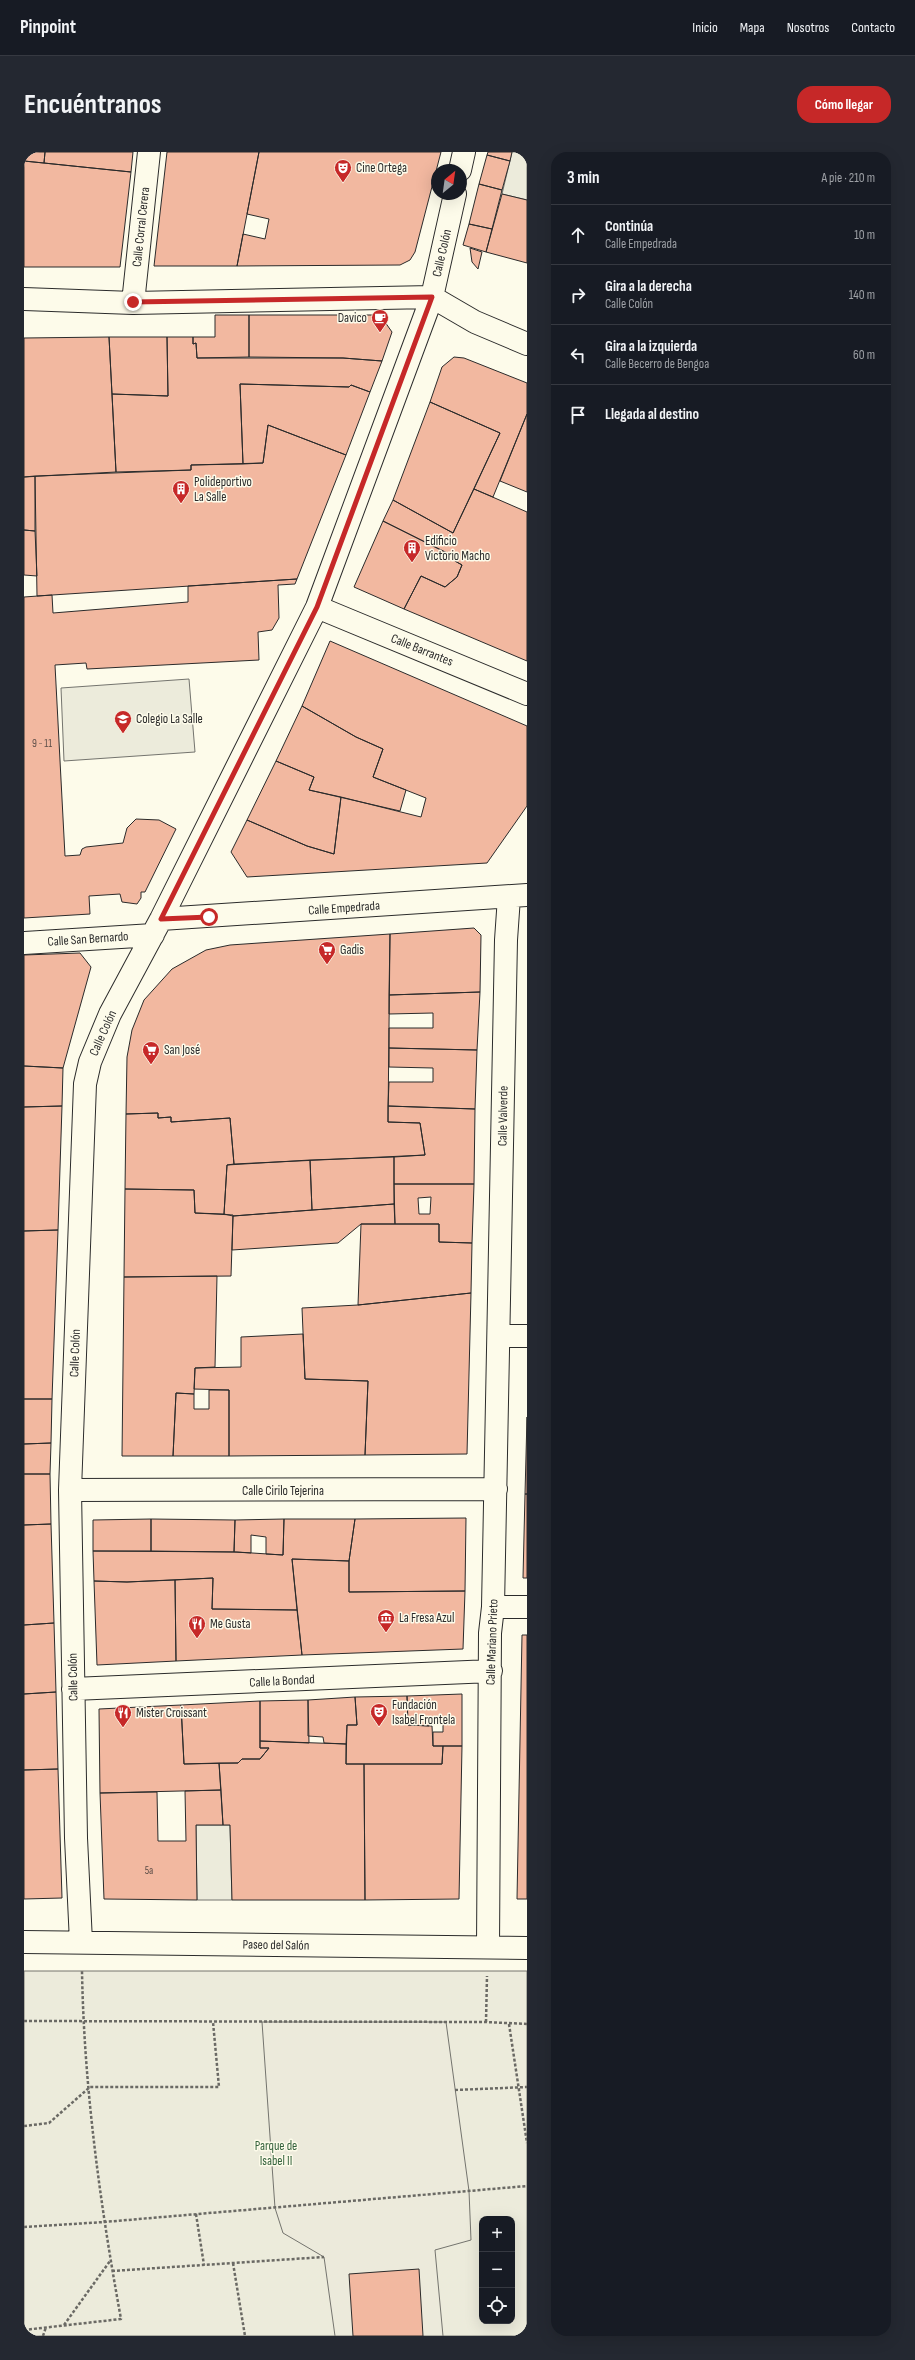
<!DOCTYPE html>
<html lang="es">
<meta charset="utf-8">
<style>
body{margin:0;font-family:"Sofia Sans Condensed",sans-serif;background:#242831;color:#f1f3f6}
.controls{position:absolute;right:12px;bottom:12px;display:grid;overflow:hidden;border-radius:8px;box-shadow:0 4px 16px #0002}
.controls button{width:36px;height:36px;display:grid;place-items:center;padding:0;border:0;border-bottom:1px solid #363941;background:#171b24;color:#f1f3f6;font:20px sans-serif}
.compass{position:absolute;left:407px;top:12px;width:36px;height:36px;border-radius:50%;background:#171b24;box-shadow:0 4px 16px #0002;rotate:29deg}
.stop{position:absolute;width:12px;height:12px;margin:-9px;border:3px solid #c62828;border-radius:50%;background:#fff}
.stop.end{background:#c62828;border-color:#fff;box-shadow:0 1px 4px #0008}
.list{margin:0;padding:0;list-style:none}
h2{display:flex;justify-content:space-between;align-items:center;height:52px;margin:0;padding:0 16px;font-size:17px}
h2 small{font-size:13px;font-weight:400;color:#9ea1a6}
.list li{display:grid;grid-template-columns:26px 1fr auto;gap:12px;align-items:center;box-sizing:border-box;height:60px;padding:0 16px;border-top:1px solid #363941}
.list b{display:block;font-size:15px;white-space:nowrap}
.list p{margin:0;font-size:13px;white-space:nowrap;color:#9ea1a6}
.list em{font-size:13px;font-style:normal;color:#9ea1a6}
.icon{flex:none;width:22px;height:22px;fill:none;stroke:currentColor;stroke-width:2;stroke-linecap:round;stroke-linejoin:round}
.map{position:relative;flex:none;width:503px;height:2184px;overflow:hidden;border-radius:16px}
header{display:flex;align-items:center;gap:24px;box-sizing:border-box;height:56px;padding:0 20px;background:#171b24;border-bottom:1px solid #363941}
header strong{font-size:19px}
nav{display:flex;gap:22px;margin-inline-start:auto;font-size:14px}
.intro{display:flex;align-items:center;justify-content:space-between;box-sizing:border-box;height:96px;padding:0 24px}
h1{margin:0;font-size:28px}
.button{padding:10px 18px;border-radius:16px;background:#c62828;color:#fff;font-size:14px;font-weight:700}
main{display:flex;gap:24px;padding:0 24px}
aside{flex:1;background:#171b24;border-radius:16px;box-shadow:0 4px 16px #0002}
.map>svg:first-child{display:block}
.green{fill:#ecebdb;stroke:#74746e;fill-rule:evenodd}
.parking{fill:#eceadb;stroke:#74746e}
.building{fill:#f2b8a0;stroke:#2b2b2b;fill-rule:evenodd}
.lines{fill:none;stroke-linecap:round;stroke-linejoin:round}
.street-casing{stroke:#2b2b2b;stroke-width:24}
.path{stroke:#6a6964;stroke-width:2.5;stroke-dasharray:3 2;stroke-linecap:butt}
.street{stroke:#fdfbea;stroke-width:22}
.route{stroke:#c62828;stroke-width:5}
.labels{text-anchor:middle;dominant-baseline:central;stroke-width:3;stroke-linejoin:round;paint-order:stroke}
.number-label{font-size:11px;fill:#5d4e48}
.poi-label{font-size:13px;fill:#2b2b2b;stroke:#fdfbea;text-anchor:start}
.street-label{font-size:13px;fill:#2b2b2b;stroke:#fdfbea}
.park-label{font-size:13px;fill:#34623c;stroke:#fdfbea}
</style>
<header>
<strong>Pinpoint</strong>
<nav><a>Inicio</a><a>Mapa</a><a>Nosotros</a><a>Contacto</a></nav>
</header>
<div class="intro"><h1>Encuéntranos</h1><a class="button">Cómo llegar</a></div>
<main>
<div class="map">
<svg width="503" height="2184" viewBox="0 0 503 2184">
<rect width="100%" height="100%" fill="#fdfbea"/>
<path class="green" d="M488,0H503V48L478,42Z
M165,527L171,600L40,609L37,536Z
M172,1673H206L208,1748H173Z
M0,1819H503V2184H0ZM458,2067H488V2169H458Z"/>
<path class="parking" d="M238,1870H422L445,2039L447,2088L411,2098L419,2184H311L300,2105L259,2081L251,2056Z"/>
<path class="building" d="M0,0H21L20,11L0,9Z
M21,0H109L107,20L20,11Z
M143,0H235L213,114H130Z
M235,0H417L391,100L386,108L376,113L213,114L219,82L241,87L245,67L223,62Z
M464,0H488L486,9L463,3Z
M463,3L486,9L478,38L455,32Z
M0,9L107,20L96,115H0Z
M455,32L478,38L468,77L445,72Z
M478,42L503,48V111L462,100Z
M445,72L468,77L462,100L439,93Z
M446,96L458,100L454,117L448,110Z
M191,163H225V205L173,206L172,191L169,192V185H191Z
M225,163H356L368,180L358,209L319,206L225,205Z
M85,185L92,320L0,325V186Z
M85,185H143L144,244L88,242Z
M143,185H169V192L172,191L173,206H319L358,209L346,240L327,233L325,235L216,232L219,312L167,313V318L92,320L88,242L144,244Z
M430,205L440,206L503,231V262L469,345L450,337L476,281L406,250L418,215Z
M216,232L325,235L327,233L346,240L322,303L244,273L239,311L219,312Z
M406,250L476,281L429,381L369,348Z
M503,262V340L476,329Z
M244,273L322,303L273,427L13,444L11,324L167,318V313L239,311Z
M11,324V379L0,378V325Z
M450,337L503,360V509L380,457L397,424L421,435L433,425L438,413L431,409L433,406L359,369L369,348L429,381Z
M359,369L433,406L431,409L438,413L433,425L421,435L397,424L380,457L330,435Z
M0,378L11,379L13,424L0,423Z
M273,427L271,432L254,433L255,466L248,478L234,480L235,508L63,517L62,511L31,513L41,704L56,703L58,697L62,695L99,691L103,676L112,667L135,668L152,677L121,740H117V746L113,752L98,750L96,742L65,744L66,762L0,766V445L28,443L29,461L164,450V434Z
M306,489L503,574V654L463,711L223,725L207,700L223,668L283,694L310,702L317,645L397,665L402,646L349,625L359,597L332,585L278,554Z
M278,554L332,585L359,597L349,625L382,638L376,659L285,638L290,625L252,609Z
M252,609L290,625L285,638L317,645L310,702L283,694L223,668Z
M450,776L457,783L456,840L365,843L366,782Z
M366,782L364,970L396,971L401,1003L210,1012L206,966L147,970V965L134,966V961L102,962L103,905L108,878L120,848L148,817L182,798L206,793Z
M56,801L67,815L39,916L0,914V803Z
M456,840L453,898L365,896V876H409V861L365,862V843Z
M365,896L453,898L451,957L364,954L365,930H409V916L365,915Z
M0,914L39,916L38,954L0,955Z
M38,954L34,1078L0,1079V955Z
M364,954L451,957L450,1032H370V1005L401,1003L396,971L364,970Z
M134,961V966L147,965V970L206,966L210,1012L203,1013L200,1062L171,1061L170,1038L101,1037L102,962Z
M370,1005V1052L288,1058L286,1008Z
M286,1008L288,1058L209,1064L200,1062L203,1013Z
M370,1032H450L448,1091L415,1090V1072H371ZM407,1045L406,1062H395L394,1046Z
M101,1037L170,1038L171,1061L209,1063L207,1124L100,1125Z
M370,1052L371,1072H337L314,1091L208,1098L209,1064Z
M337,1072H415V1090L448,1091L447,1141L334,1153Z
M34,1078L28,1247H0V1079Z
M193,1124L191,1215L171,1216L170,1242L152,1241L149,1304H98L100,1125Z
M447,1141L443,1302L341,1303L344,1229L281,1227L278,1156L334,1153Z
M279,1182L281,1227L344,1229L341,1303L205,1304V1238L170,1237L171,1216L217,1215V1185Z
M185,1238H205V1304H149L152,1241L170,1242V1257H185Z
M0,1247H28L27,1291L0,1292Z
M503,1265V1342H501Z
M27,1291L26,1322H0V1292Z
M0,1322H26L27,1372L0,1373Z
M501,1342H503V1426H499Z
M442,1366L441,1439L325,1440V1409L331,1367Z
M127,1367V1399H69V1368Z
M127,1367L211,1368L210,1400L127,1399Z
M260,1367L259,1403L242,1402V1385L227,1383V1401L210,1400L211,1368Z
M260,1367H331L325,1409L268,1407L273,1458L188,1457L189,1426L103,1430L70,1429L69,1399L213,1400L259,1403Z
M27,1372L30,1471L0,1473V1373Z
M268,1407L325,1409V1440L441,1439L439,1497L278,1503Z
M189,1426L188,1457L273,1458L278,1503L152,1509L151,1428Z
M151,1428L152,1509L73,1513L70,1429L103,1430Z
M30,1471L32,1540L0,1542V1473Z
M498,1483H503V1747H493Z
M32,1540L34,1617L0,1618V1542Z
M438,1542V1594H409V1580H419V1566L404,1565L405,1574L384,1573L383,1544Z
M383,1544L384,1573L408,1574L409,1594H419L418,1612H322L323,1573H333L331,1545Z
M331,1545L333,1573H323L322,1592L300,1591L299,1585L284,1584V1548Z
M284,1548L285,1591L236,1589V1549Z
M236,1549V1596H245L236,1607H218L214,1611L160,1612L157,1553Z
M157,1553L160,1612L195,1611L197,1638L76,1641L75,1557Z
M236,1589L322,1592V1612H340L341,1748H208L206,1673H199L195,1611H214L218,1607H236L245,1596H236Z
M419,1594H438L435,1747L341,1748L340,1612H418Z
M34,1617L38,1746L0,1747V1618Z
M197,1638L199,1673H172L173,1748L80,1747L76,1641L133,1640L134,1689H162L161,1639Z
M395,2117L399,2184H329L325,2122Z"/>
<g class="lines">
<defs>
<path id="street" d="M436,18L440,0
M0,147L109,151L408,145L451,170L503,192
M109,151L125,0
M293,455L503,542
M137,767L503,743
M0,791L129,783
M475,1184H503
M46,1338L472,1337
M469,1455H503
M49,1537L467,1519
M0,1790L503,1796
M57,1790L52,1686L46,1338L61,932L66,910L86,862L137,767L293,455L408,145L431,42
M464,1795L466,1481L469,1455L482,788L485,745"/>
</defs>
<use href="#street" class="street-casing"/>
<path class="path" d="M0,1869L462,1870L503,1872
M462,1870L463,1824
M485,1872L503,1991
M431,1938L503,1935
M0,1974L25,1971L66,1935H195L189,1870
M172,2062L180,2113
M0,2075L80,2070L503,2034
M209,2111L221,2184
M88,2119L300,2105
M40,2173L86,2109
M0,2178L97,2167C76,2052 60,1935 58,1819
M19,2184L22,2175"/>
<use href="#street" class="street"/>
</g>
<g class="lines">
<path class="route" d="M109,150L408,145L293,455L137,767L185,765"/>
</g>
<defs>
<symbol id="theatre-pin" viewBox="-11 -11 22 30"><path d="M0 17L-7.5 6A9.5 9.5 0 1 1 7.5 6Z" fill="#c62828" stroke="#fdfbea"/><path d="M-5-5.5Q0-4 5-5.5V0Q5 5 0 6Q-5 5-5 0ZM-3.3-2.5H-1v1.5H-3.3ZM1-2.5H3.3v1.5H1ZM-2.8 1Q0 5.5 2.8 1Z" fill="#fff"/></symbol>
<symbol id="cafe-pin" viewBox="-11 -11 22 30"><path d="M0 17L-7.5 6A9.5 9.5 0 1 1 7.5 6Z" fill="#c62828" stroke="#fdfbea"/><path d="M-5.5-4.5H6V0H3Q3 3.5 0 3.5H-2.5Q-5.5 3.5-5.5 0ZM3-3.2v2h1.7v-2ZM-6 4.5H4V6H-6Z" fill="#fff"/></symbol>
<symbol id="building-pin" viewBox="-11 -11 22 30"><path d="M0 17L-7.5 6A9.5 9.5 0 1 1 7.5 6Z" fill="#c62828" stroke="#fdfbea"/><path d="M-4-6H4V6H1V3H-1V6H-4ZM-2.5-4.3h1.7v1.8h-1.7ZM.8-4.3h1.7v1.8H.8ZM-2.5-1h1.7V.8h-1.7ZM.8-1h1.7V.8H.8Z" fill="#fff"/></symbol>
<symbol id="school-pin" viewBox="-11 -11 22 30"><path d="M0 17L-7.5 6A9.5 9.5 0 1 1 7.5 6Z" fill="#c62828" stroke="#fdfbea"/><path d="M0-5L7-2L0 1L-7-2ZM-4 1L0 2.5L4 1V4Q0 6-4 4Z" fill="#fff"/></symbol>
<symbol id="supermarket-pin" viewBox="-11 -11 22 30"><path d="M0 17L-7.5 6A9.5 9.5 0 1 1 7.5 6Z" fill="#c62828" stroke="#fdfbea"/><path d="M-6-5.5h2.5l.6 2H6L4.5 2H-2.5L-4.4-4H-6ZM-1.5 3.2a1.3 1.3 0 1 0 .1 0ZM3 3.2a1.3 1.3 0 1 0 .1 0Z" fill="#fff"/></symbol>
<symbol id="museum-pin" viewBox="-11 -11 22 30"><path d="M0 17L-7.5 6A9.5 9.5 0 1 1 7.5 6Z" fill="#c62828" stroke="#fdfbea"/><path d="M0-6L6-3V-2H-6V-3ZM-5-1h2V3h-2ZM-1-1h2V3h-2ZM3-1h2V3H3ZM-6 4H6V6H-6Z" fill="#fff"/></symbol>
<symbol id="restaurant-pin" viewBox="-11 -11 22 30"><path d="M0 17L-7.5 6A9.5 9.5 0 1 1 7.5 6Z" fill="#c62828" stroke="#fdfbea"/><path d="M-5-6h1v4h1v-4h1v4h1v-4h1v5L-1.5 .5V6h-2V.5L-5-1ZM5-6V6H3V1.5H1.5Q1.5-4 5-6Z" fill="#fff"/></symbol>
</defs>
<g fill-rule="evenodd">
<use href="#theatre-pin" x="309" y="6" width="20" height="27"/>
<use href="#cafe-pin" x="346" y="156" width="20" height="27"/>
<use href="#building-pin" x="147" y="327" width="20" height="27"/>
<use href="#building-pin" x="378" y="386" width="20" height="27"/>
<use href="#school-pin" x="89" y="557" width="20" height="27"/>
<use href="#supermarket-pin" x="293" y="788" width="20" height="27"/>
<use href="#supermarket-pin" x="117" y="888" width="20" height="27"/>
<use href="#museum-pin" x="352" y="1456" width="20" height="27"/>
<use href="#restaurant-pin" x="163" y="1462" width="20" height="27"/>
<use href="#theatre-pin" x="345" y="1550" width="20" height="27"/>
<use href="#restaurant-pin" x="89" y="1551" width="20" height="27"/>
</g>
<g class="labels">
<g class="number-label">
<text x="18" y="591">9 - 11</text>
<text x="125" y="1718">5a</text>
</g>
<g class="poi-label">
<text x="332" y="16">Cine Ortega</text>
<text x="343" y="166" text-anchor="end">Davico</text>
<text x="170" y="330">Polideportivo<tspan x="170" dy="15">La Salle</tspan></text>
<text x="401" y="389">Edificio<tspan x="401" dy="15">Victorio Macho</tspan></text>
<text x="112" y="567">Colegio La Salle</text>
<text x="316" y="798">Gadis</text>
<text x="140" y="898">San José</text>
<text x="375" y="1466">La Fresa Azul</text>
<text x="186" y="1472">Me Gusta</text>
<text x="368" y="1553">Fundación<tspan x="368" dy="15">Isabel Frontela</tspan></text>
<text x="112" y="1561">Mister Croissant</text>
</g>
<g class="street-label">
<text transform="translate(117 75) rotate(-84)">Calle Corral Cerera</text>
<text transform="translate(418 101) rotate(-77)">Calle Colón</text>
<text transform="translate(398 498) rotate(22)">Calle Barrantes</text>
<text transform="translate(320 756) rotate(-4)">Calle Empedrada</text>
<text transform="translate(64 787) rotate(-4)">Calle San Bernardo</text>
<text transform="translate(79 881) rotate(-66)">Calle Colón</text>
<text transform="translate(479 964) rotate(-89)">Calle Valverde</text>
<text transform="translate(51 1201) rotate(-88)">Calle Colón</text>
<text x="259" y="1339">Calle Cirilo Tejerina</text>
<text transform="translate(468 1490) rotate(-88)">Calle Mariano Prieto</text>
<text transform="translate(49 1525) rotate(-91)">Calle Colón</text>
<text transform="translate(258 1529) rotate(-3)">Calle la Bondad</text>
<text transform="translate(252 1793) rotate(1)">Paseo del Salón</text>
</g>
<g class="park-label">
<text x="252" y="1994">Parque de<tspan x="252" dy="15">Isabel II</tspan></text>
</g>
</g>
</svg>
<div class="controls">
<button>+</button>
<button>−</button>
<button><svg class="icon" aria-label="locate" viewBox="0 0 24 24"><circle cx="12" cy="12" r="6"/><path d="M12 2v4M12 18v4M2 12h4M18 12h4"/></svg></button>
</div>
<svg class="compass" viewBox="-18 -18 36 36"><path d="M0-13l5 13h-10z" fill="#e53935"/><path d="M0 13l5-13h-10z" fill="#9ea1a6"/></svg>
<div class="stop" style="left:185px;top:765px"></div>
<div class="stop end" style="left:109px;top:150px"></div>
</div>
<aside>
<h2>3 min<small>A pie · 210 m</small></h2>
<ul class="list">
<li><svg class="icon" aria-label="ahead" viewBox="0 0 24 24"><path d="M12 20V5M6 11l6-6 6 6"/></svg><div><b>Continúa</b><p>Calle Empedrada</p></div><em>10 m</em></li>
<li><svg class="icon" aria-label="right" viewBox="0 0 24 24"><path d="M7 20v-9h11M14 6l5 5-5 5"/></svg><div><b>Gira a la derecha</b><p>Calle Colón</p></div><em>140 m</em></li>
<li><svg class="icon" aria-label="left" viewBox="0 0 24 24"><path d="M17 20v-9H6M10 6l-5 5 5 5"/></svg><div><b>Gira a la izquierda</b><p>Calle Becerro de Bengoa</p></div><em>60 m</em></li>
<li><svg class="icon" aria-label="arrive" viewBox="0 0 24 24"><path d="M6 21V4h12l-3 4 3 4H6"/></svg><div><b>Llegada al destino</b></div></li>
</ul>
</aside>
</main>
